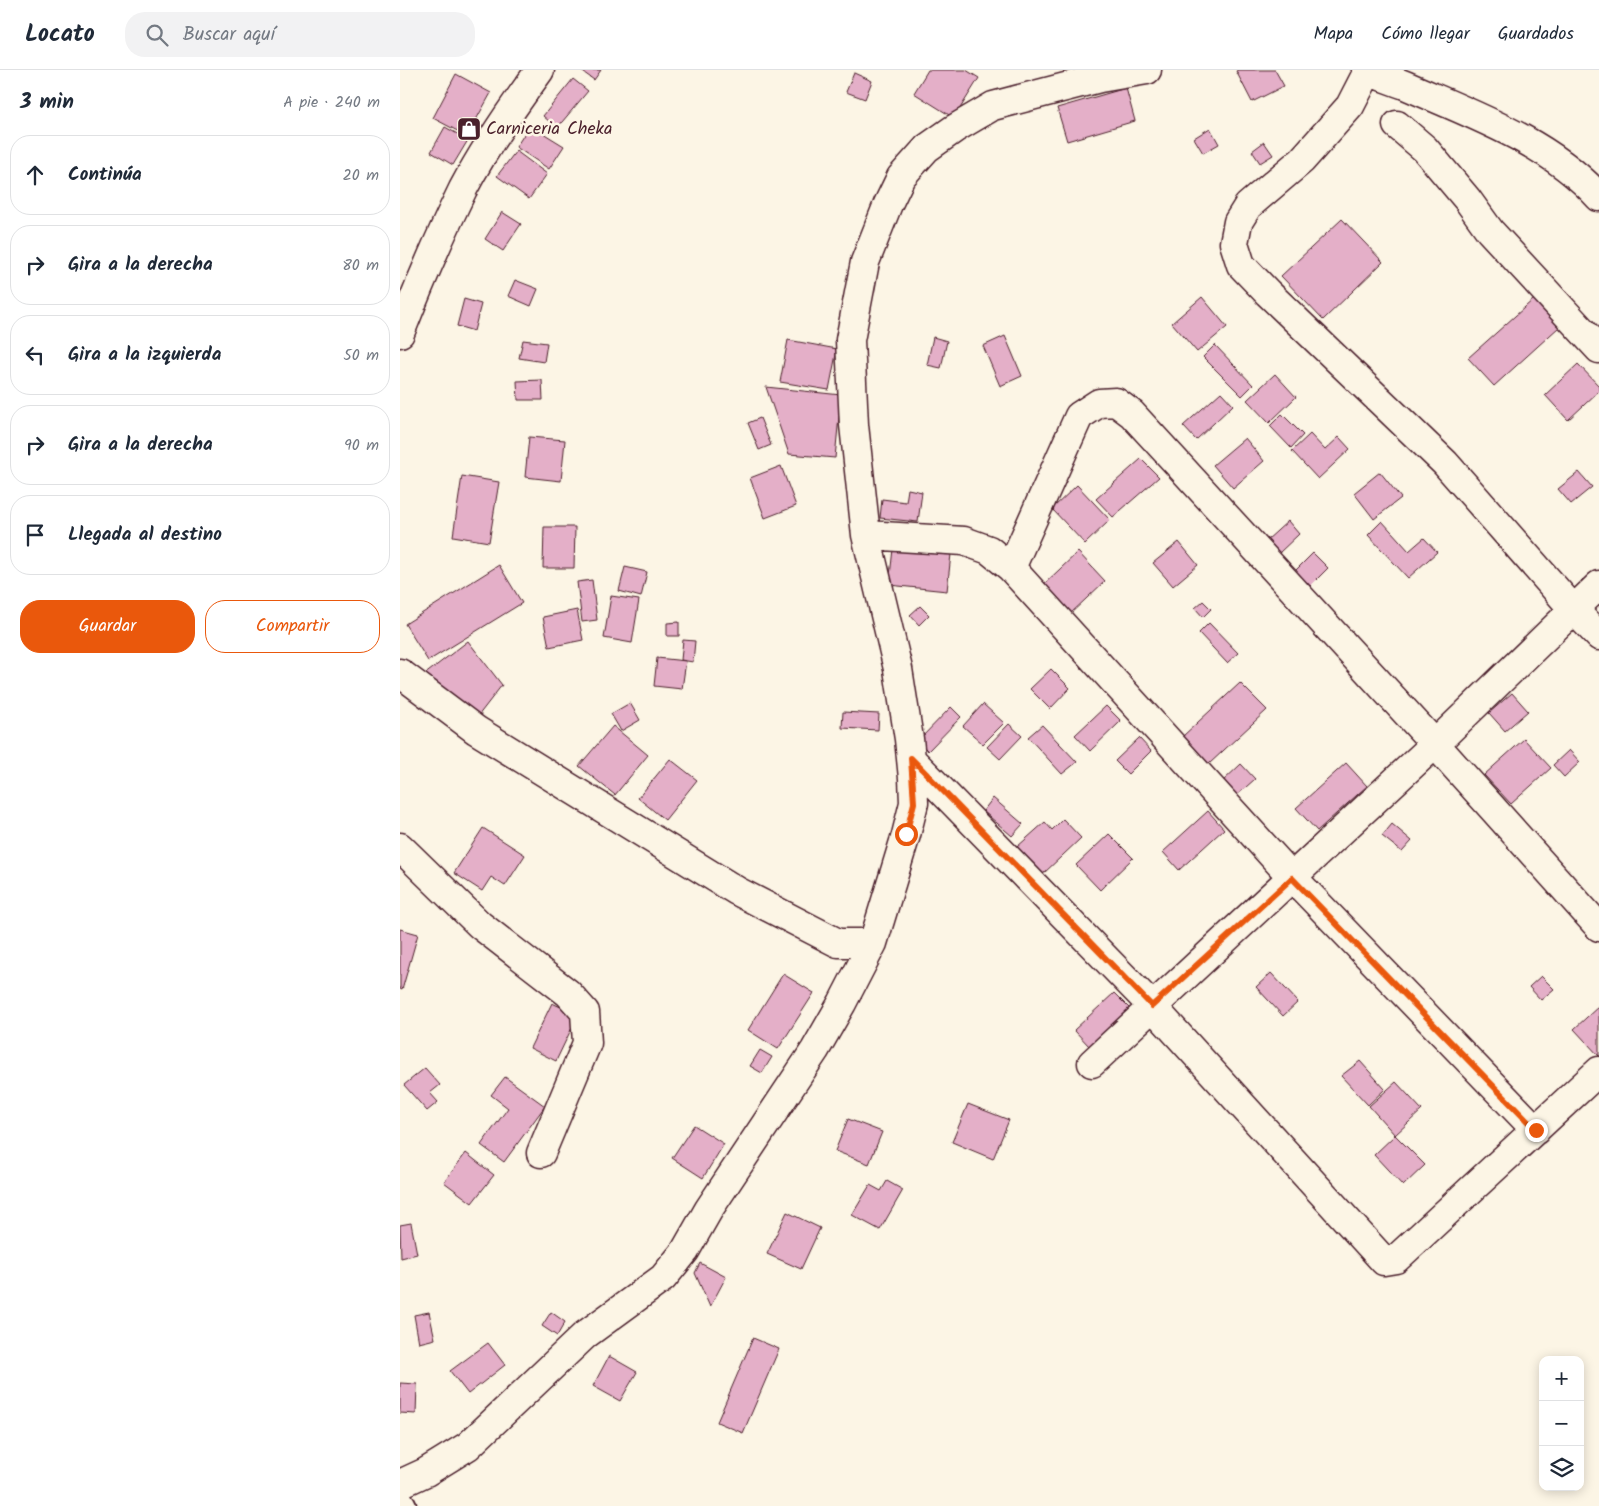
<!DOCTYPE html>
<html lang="es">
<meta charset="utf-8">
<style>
body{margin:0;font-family:Kalam,sans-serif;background:#f2f2f3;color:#1f2937}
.controls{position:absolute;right:15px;bottom:15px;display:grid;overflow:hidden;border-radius:10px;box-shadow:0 2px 12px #0003}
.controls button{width:45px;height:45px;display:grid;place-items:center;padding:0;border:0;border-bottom:1px solid #e0e1e3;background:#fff;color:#1f2937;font:25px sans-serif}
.stop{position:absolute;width:15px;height:15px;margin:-11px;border:4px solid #ea580c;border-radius:50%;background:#fff}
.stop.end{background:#ea580c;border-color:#fff;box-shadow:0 1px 5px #0008}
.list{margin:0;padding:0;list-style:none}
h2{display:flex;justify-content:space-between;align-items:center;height:65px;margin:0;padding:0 20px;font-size:21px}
h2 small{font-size:16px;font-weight:400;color:#747a83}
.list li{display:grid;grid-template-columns:32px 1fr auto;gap:15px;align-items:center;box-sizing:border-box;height:80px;margin:0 10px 10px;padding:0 10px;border:1px solid #e0e1e3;border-radius:20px}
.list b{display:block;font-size:19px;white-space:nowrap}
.list em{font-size:16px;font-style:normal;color:#747a83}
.actions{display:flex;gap:10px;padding:15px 20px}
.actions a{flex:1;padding:11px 0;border:1px solid #ea580c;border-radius:20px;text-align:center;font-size:18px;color:#ea580c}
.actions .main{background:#ea580c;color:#fff}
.icon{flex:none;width:28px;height:28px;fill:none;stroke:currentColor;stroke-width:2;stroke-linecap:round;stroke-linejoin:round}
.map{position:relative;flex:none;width:1199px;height:1436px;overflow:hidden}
header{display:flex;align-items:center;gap:30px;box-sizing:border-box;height:70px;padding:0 25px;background:#fff;border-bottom:1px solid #e0e1e3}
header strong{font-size:24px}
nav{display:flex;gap:28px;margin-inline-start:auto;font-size:18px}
.search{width:350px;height:45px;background:#f2f2f3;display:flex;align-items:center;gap:12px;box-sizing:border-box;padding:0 18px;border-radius:20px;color:#747a83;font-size:19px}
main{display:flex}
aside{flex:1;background:#fff}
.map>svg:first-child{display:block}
.building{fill:#e4afc8;stroke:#4a1f2b}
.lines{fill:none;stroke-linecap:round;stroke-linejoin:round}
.minor-casing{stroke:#4a1f2b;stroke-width:31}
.secondary-casing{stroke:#4a1f2b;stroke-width:31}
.minor{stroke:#fcf5e5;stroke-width:28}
.secondary{stroke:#fcf5e5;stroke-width:28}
.route{stroke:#ea580c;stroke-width:6}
.labels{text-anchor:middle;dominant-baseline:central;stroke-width:5;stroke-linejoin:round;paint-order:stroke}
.poi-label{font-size:18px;fill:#4a1f2b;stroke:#fcf5e5;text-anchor:start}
</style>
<header>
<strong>Locato</strong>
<div class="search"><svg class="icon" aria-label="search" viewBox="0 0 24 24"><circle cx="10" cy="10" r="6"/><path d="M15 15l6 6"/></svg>Buscar aquí</div>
<nav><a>Mapa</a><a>Cómo llegar</a><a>Guardados</a></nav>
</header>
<main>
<aside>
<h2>3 min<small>A pie · 240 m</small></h2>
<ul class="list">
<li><svg class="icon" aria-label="ahead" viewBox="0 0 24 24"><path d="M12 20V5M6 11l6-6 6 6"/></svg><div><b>Continúa</b></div><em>20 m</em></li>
<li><svg class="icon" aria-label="right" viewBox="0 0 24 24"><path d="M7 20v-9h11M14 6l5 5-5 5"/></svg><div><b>Gira a la derecha</b></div><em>80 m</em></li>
<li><svg class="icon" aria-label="left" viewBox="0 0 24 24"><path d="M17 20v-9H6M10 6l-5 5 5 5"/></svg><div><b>Gira a la izquierda</b></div><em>50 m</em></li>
<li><svg class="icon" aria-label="right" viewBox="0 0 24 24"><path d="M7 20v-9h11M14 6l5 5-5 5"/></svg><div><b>Gira a la derecha</b></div><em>90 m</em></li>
<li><svg class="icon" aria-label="arrive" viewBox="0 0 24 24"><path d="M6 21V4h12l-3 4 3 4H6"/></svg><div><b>Llegada al destino</b></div></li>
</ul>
<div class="actions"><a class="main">Guardar</a><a>Compartir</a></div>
</aside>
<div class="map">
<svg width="1199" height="1436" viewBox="0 0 1199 1436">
<rect width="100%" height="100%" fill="#fcf5e5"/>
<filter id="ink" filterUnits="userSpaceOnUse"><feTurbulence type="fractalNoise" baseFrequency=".02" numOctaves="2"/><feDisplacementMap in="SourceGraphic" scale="10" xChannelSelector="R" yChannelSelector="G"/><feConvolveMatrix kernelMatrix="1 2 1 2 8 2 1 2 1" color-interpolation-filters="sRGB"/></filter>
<g filter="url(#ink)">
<path class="building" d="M180,0H201L194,10Z
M528,0H566L579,8L554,48L514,23Z
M838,0H875L884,16L852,32L836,1Z
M454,3L472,11L465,29L446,22Z
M56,4L91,23L67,66L33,48Z
M173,9L188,21L157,58L143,46Z
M726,18L735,51L667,71L657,38Z
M130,55L164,76L149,99L116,77Z
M45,57L68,70L53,95L31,82Z
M810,58L819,74L803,83L794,68Z
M864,72L873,85L860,93L852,81Z
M116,81L147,104L129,129L97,106Z
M102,142L121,154L103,181L85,169Z
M942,149L983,192L923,250L881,206Z
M115,210L138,219L131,236L108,226Z
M802,227L827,257L797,282L772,253Z
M64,229L81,234L74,261L57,256Z
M1134,229L1159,257L1094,316L1068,288Z
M605,266L622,306L600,316L583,276Z
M533,267L547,271L541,298L527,295Z
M123,270L147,273L144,292L119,288Z
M388,270L437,279L429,320L380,312Z
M815,275L853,315L842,326L803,287Z
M1178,294L1199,316V321L1168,350L1145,325Z
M875,304L896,327L869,353L847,330Z
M142,310L143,330H118L117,311Z
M366,317L441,325L435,388L389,384Z
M821,322L833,335L796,370L783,356Z
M882,344L903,365L891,378L870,356Z
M360,348L371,375L359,380L348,353Z
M910,364L925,380L939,367L950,379L918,409L892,381Z
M129,367L165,370L161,411L125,407Z
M845,368L864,391L833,418L813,395Z
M741,389L759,407L713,447L696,429Z
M381,396L396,436L365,448L350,408Z
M980,402L1001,428L974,449L954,423Z
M1179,402L1192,417L1171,434L1158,419Z
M62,406L99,412L89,472L53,466Z
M677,415L710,450L685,474L652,439Z
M508,419L522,422L518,452L480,448L482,429L506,432Z
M888,451L899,464L879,483L867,470Z
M982,451L1009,481L1024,468L1037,482L1008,508L968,465Z
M144,457H175L174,498H143Z
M779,472L798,495L773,516L753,493Z
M493,479L551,484L547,521L489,515Z
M678,482L705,511L669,545L642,516Z
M913,483L928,498L910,516L895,501Z
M99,495L122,533L28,591L5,554Z
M225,497L247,502L241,527L219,521Z
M192,510L197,550L182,552L177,512Z
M211,526L239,530L232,573L204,568Z
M803,531L811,539L803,547L795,538Z
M520,536L529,545L519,555L510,545Z
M177,540L183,570L149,577L143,547Z
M279,552V566H267V553Z
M809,553L838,583L827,593L799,563Z
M283,570L295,571L293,592L281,590Z
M68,571L102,615L78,646L24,605Z
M257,588L286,591L282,619L254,616Z
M651,599L670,618L650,639L630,619Z
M840,613L867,640L809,694L783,666Z
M1112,623L1128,641L1105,661L1089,643Z
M230,633L240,650L221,661L211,644Z
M583,634L604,653L583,674L563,656Z
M706,636L721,651L690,681L675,665Z
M551,637L561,647L528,681L518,671Z
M443,642L479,644L478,660L442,658Z
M609,654L622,666L600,689L587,677Z
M642,655L677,692L662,704L628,667Z
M213,656L248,685L215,725L179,696Z
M739,668L751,681L728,704L715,691Z
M1124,669L1151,698L1111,734L1084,705Z
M1169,680L1180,692L1164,707L1153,695Z
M270,689L297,710L265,750L238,728Z
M946,693L967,716L917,761L896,738Z
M841,694L855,709L836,726L822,712Z
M593,728L623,754L612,766L583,741Z
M808,741L824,759L779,800L763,782Z
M663,749L681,768L643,804L617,777L645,752L652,760Z
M992,754L1012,771L1002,782L982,766Z
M83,758L125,785L105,816L91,807L82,821L54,803Z
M709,764L733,788L700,820L676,795Z
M0,859L18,864L2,920L0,919Z
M871,903L898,932L883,946L856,917Z
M383,904L414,923L378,979L348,960Z
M1141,906L1154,919L1141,930L1129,917Z
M714,923L730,939L690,977L674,960Z
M152,933L178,945L156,991L130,978Z
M1199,936V986L1174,959Z
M360,980L372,987L362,1003L350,996Z
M960,991L985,1019L968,1035L941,1006Z
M25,998L40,1015L30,1023L38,1032L27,1041L4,1015Z
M105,1007L145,1036L104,1092L81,1075L108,1038L91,1025Z
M996,1012L1022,1040L995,1065L969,1036Z
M568,1034L609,1050L593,1089L552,1072Z
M448,1049L482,1062L469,1094L435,1081Z
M294,1055L324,1074L303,1108L272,1088Z
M995,1065L1025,1095L1003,1116L974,1085Z
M66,1083L94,1105L72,1133L44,1112Z
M487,1111L503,1120L480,1160L452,1145L470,1115L481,1121Z
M387,1142L420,1158L401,1199L367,1184Z
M11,1153L17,1184L1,1188L0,1155Z
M300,1193L326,1207L310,1237L295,1203Z
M29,1242L35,1269L19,1273L14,1245Z
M151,1242L165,1252L157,1266L142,1256Z
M353,1268L379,1279L343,1363L317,1352Z
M88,1273L105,1295L68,1324L50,1301Z
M209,1286L237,1302L220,1331L193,1316Z
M0,1313L17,1314L16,1344L0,1343Z"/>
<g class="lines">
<defs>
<path id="minor" d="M966,0C978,6 992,10 1005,15C1073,45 1148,71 1199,127
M968,1L950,36L902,90L848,136L838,152L834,173L841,195L868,223L1045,393L1174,540L1199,566
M997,55L1025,79L1067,129L1090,161L1199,279
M466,465L564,471L589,480L611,498L892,807L1136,1060
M611,498L679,346L699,333L716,332L732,344L1035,674L1199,857
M0,603L76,660L337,821L438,873H473
M511,689L752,936L984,1191L996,1189L1199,1001
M0,777L80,855L168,923L185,942L187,973L141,1083
M692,993L1035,674L1199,515
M0,1414L26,1402L68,1376L185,1265L263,1208L285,1181L309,1139L415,980L442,933L473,873L506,765L514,733L513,708L509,669L498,599L466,465L454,355L450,270L465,192L488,134L501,107L527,78L554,59L593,36L700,8L747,0
M0,1433L2,1436"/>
<path id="secondary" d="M0,263C19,215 40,166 63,119C85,77 112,38 140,0"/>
</defs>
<use href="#minor" class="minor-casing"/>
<use href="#secondary" class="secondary-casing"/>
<use href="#minor" class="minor"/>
<use href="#secondary" class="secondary"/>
</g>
</g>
<g class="lines" filter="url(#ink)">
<path class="route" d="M506,764L514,733L511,688L752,936L892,808L1136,1060"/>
</g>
<defs>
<symbol id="shop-square" viewBox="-11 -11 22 22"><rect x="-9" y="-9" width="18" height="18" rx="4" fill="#4a1f2b" stroke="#fcf5e5"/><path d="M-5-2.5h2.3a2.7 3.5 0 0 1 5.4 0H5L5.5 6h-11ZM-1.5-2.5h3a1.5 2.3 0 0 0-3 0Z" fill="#fff"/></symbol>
</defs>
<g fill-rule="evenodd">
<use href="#shop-square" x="55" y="45" width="28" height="28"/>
</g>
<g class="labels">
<g class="poi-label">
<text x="86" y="59">Carniceria Cheka</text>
</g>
</g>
</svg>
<div class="controls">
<button>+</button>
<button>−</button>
<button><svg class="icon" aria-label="layers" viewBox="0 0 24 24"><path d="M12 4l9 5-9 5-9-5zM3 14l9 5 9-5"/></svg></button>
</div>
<div class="stop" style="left:506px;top:764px"></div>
<div class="stop end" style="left:1136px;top:1060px"></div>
</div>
</main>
